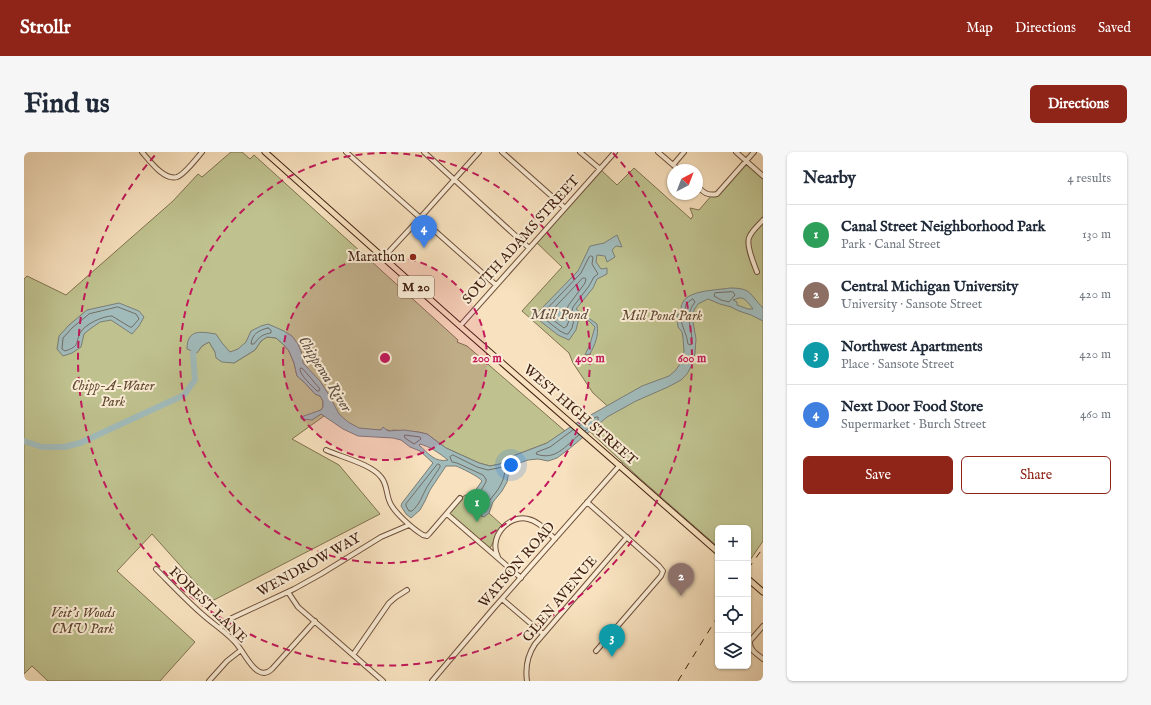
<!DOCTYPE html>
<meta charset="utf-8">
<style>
body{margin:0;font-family:"IM FELL English",serif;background:#f6f6f7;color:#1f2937}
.controls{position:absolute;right:12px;bottom:12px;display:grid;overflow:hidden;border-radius:6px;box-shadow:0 1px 3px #0004}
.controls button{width:36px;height:36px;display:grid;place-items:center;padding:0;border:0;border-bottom:1px solid #e0e1e3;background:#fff;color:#1f2937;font:20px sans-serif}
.compass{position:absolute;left:643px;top:12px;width:36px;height:36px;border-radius:50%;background:#fff;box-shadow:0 1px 3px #0004;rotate:42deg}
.you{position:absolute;left:487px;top:313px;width:14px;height:14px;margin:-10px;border:3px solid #fff;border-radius:50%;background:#1a73e8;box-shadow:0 0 0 6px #1a73e833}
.badge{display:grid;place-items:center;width:26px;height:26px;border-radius:50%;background:#8f2418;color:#fff;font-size:13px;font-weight:700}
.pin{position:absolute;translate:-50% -33px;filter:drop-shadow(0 1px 2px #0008)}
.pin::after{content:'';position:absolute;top:21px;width:14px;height:12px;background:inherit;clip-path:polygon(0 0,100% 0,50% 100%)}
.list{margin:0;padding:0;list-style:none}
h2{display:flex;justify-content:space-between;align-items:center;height:52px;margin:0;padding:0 16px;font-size:17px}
h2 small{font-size:13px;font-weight:400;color:#747a83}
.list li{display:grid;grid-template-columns:26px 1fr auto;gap:12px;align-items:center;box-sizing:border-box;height:60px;padding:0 16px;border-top:1px solid #e0e1e3}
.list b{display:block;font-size:15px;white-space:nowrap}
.list p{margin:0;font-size:13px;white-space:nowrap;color:#747a83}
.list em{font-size:13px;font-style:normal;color:#747a83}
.actions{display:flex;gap:8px;padding:12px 16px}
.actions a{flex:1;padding:9px 0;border:1px solid #8f2418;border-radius:6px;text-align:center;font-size:14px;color:#8f2418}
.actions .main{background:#8f2418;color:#fff}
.icon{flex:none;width:22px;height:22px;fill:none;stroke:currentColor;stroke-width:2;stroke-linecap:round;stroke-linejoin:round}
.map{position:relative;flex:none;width:739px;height:529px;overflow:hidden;border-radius:6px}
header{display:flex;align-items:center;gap:24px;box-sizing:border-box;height:56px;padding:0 20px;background:#8f2418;color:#fff}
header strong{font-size:19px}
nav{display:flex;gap:22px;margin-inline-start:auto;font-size:14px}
.intro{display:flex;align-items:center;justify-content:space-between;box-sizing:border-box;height:96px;padding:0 24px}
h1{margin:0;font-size:28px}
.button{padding:10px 18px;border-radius:6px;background:#8f2418;color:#fff;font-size:14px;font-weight:700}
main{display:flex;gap:24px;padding:0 24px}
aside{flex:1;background:#fff;border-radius:6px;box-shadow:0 1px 3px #0004}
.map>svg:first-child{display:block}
.green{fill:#bfc28f;stroke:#807150}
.water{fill:#a1bbbb;stroke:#7b7d77;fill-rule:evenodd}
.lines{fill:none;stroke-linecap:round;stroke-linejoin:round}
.shore{stroke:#726e66;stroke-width:1}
.river{stroke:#a1bbbb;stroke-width:6}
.minor-casing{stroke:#6f503c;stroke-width:6}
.major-casing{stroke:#422011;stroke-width:7}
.minor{stroke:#faecd5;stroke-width:4}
.major{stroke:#f7e1be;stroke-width:5}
.rail{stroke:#422011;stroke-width:1;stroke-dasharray:7 7;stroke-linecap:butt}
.ring{fill:none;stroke:#c2185b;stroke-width:2;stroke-dasharray:7 5}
.poi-dot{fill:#8f2418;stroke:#faecd5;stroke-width:1.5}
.labels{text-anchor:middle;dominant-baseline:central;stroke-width:4;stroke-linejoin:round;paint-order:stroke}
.shield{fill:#faecd5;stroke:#795d4c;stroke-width:1}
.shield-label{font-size:13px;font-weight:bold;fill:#422011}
.street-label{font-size:14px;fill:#422011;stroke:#faecd5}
.poi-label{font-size:14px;fill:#422011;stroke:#faecd5;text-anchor:end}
.park-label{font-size:14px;font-style:italic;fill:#614830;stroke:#faecd5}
.water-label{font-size:15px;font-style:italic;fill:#5e4e44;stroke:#faecd5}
.centre{fill:#c2185b;stroke:#faecd5;stroke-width:2}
.ring-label{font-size:12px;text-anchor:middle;font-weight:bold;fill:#c2185b;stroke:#faecd5;stroke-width:4;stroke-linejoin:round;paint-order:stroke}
</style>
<header>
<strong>Strollr</strong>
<nav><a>Map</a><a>Directions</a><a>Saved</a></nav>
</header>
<div class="intro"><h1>Find us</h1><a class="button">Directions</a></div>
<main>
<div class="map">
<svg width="739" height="529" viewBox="0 0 739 529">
<rect width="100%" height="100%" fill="#f7e1be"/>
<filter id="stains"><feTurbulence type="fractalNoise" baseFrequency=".005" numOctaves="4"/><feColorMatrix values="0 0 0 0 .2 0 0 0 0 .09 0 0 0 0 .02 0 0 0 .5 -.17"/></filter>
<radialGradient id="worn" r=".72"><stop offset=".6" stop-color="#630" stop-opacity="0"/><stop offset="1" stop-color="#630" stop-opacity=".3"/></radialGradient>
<path class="green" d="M207,0H218L226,7L230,3L434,188L433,190L443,194L541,279L523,291L481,307L476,312L466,314L455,311L422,296L403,282L394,280L369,278L367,279L360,277L357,278L323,277L261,185L240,183L214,205L181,186L173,200L178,194L185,190L191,200L210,211L231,198L237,189L243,185L252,186L259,192L265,199L270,211L273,224L281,231L291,242L296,244L299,249V255L297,258L288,268L297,262L300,264L268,287L315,313L356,362L188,449L128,382L93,419L171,490L136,529H24L8,514L0,522V127L3,124L42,143L149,49L174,22L178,25Z
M722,9L739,24V389L724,411V376H694V395L612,323L561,275L589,259L569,241L549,211L545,201L498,159L538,115L511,89L576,17L593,33L610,16L667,67L669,64L666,56L675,58L688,43L693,42Z
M444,342L478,373L465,398L423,362L436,346Z"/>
<path class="water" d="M593,83L598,95L592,94L588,98L591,105L583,110L581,104L573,103L572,110L577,117L583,116V122L573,127L569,136L552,157L573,172C575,184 571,192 566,202L561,203L566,192L571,175L565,169L555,166L552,178L545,188L534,183L511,165L517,157L554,119L566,94L580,91Z
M706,136C728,136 725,142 739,156V169L727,163L715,159L707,155L696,152L684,147L674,152L670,158L669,170L672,187L671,201L669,211L663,222L657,228L644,235L612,249L583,265L545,297L533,306L524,309L514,307L504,308L490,313L485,319L483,330L478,339L469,350L465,361L460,365L457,364L460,352L458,349L454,347L445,351L448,343L458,329C456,325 437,316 432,314C429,314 425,314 422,314L406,338L401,349L396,358L387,366L382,362L377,354L378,351L409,311L396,299L386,295L377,288L369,286L334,284L319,277L297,262L288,268L277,267V265L297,258L299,255V249L296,244L291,242L281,231L273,224L270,211L265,199L259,192L252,186L243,185L237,189L231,198L210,211L198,210L192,206L191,200L185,190L178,194L173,201L163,197C163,176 178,180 192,182L198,191L206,200L214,197L222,190L227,179L237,174L244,172L260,179L268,184L274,192L278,202L279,211L296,229L305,243L315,262L324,270L335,276L357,278L359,275L364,279L380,278L394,280L403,282L422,296L455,311L466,314L476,312L481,307L523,291L549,273L618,234L645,224L651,219L656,212L659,205L660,199L659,186L658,180L654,175L653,163L656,162C657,158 657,153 659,150C665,138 695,138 706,136ZM715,146C721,145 725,152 729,157H724L713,153V150L709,148ZM396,292C407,295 415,301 424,308C411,311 404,301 395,293Z
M95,151L115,159L120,165L115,174L108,182L87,168L76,170L66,177L60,182L57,195L48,201L39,204L33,197L35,184L45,173L63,158Z"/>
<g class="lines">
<path class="shore" d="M567,104L569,105L568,112L574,122L570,125L565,134L549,155L548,159L551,164L548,176L544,182H542L536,179L518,165L517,163L557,121L565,105Z
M559,126H561L562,127L561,131L544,154L543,159L546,165L543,174L540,176L525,165V162Z
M709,140L711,143L705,150L697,148L690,144L691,141Z
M669,147L671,150C659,166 669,175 668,192L666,193L664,192C663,182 658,176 657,167L660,163L662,152Z
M94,155L112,162L114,165L115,167L108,175H106L88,164C79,164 61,172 56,181C51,192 56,194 41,199L38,197L39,186L48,176L65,162Z
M244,176L247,178V181C239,182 235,185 230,192H227C228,182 235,178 244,176Z
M277,216L279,217L296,237L295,239H293C288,234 277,224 276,218Z
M555,274L572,265H574V268L561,279
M549,278L526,295L513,300L512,302C532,309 541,294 555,283
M381,283L396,285L397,287L390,292L381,286Z
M429,303L453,315L464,318L479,315H481C481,330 474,338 465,349H463L455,342L462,330V327L459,323L433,311L428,310L426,305Z
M414,312L416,313V315C412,322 407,328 403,335C398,344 396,352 388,359H385L382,354V352Z"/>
<path class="river" d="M0,289L18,295H40L56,291L160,243L171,228L169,201L173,193"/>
<defs>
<path id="minor" d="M118,0C125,8 140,29 153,25C161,22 172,7 178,0
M322,0L472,133
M400,0L505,96
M478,0L541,56
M556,0L576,17
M634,0L655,18
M712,0L739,24
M649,13L660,0
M673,34C680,41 684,44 693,42L730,0
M359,106L396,66L455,0
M733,120C730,112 722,94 725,86C727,79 735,73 739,68
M436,174L591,0
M302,298C317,305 347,312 357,325C363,332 362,340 365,348C368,359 389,377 399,383L403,384L405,382L436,346
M563,350L635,414L639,419L637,424L572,499
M423,362L497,426
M474,405C464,386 484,362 504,367C515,369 523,380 531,387
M132,417C147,432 162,448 178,462C188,471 199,478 209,488C218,496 224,513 234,519C239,522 244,521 248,517L291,469
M264,440L274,455L359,529
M478,447L519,482
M739,474L726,489C725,498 733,502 739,507
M196,476L203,469L208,466L270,437L297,422L357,385L385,373
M329,503L365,451L372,445L383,438
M185,529L203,509L217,498
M408,529L469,457L596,313
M503,529C501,515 503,504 511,492L603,385"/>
<path id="major" d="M241,0L436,174L694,400
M724,427L739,440"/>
</defs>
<use href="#minor" class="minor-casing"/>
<use href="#major" class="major-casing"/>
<use href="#minor" class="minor"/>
<use href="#major" class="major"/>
<path class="rail" d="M724,417L739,396
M654,529L694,464"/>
</g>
<circle cx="361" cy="206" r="102" fill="#c2185b" fill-opacity=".12"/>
<g class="ring">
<circle cx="361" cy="206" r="102"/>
<circle cx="361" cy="206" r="205"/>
<path d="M589 1A307 307 0 1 1 133 1"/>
</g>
<circle class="poi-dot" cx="389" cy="105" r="4"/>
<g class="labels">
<rect class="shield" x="374" y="124" width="36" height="22" rx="3"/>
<g class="shield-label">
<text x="392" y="135">M 20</text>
</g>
<g class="street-label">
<text transform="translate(497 88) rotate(-48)">SOUTH ADAMS STREET</text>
<text transform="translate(556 263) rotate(41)">WEST HIGH STREET</text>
<text transform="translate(285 413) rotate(-29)">WENDROW WAY</text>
<text transform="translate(493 413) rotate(-49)">WATSON ROAD</text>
<text transform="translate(536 447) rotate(-50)">GLEN AVENUE</text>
<text transform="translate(184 453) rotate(44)">FOREST LANE</text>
</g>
<g class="poi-label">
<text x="381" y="105">Marathon</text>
</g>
<g class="park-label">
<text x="638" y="164">Mill Pond Park</text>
<text x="89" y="234">Chipp-A-Water<tspan x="89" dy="16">Park</tspan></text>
<text x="59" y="461">Veit's Woods<tspan x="59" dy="16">CMU Park</tspan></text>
</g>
<g class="water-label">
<text x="535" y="162">Mill Pond</text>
<text transform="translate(301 222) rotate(58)">Chippewa River</text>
</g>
</g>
<circle cx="361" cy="206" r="6" class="centre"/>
<g class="ring-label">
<text x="463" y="210">200 m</text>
<text x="566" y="210">400 m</text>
<text x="668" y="210">600 m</text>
</g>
<rect width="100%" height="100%" filter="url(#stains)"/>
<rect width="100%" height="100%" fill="url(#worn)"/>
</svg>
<div class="controls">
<button>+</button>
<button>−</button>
<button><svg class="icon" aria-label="locate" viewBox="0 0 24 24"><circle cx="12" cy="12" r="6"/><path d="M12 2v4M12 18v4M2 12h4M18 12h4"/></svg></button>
<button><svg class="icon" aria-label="layers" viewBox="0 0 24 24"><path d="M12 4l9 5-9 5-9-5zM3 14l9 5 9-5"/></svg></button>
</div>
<svg class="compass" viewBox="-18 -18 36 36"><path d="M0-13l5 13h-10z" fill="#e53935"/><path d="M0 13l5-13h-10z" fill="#747a83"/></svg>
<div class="you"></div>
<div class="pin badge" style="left:453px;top:370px;background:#2e9e5b">1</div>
<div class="pin badge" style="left:657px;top:444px;background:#8d6e63">2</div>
<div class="pin badge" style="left:588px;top:505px;background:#0f9aa8">3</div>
<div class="pin badge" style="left:400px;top:96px;background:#3f7fe0">4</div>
</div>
<aside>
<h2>Nearby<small>4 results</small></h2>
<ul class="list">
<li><span class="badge" style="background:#2e9e5b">1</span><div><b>Canal Street Neighborhood Park</b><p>Park · Canal Street</p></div><em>130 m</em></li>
<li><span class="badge" style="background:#8d6e63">2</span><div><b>Central Michigan University</b><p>University · Sansote Street</p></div><em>420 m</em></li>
<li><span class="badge" style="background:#0f9aa8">3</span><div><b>Northwest Apartments</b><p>Place · Sansote Street</p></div><em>420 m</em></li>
<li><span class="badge" style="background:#3f7fe0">4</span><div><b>Next Door Food Store</b><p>Supermarket · Burch Street</p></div><em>460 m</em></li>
</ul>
<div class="actions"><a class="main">Save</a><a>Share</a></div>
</aside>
</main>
